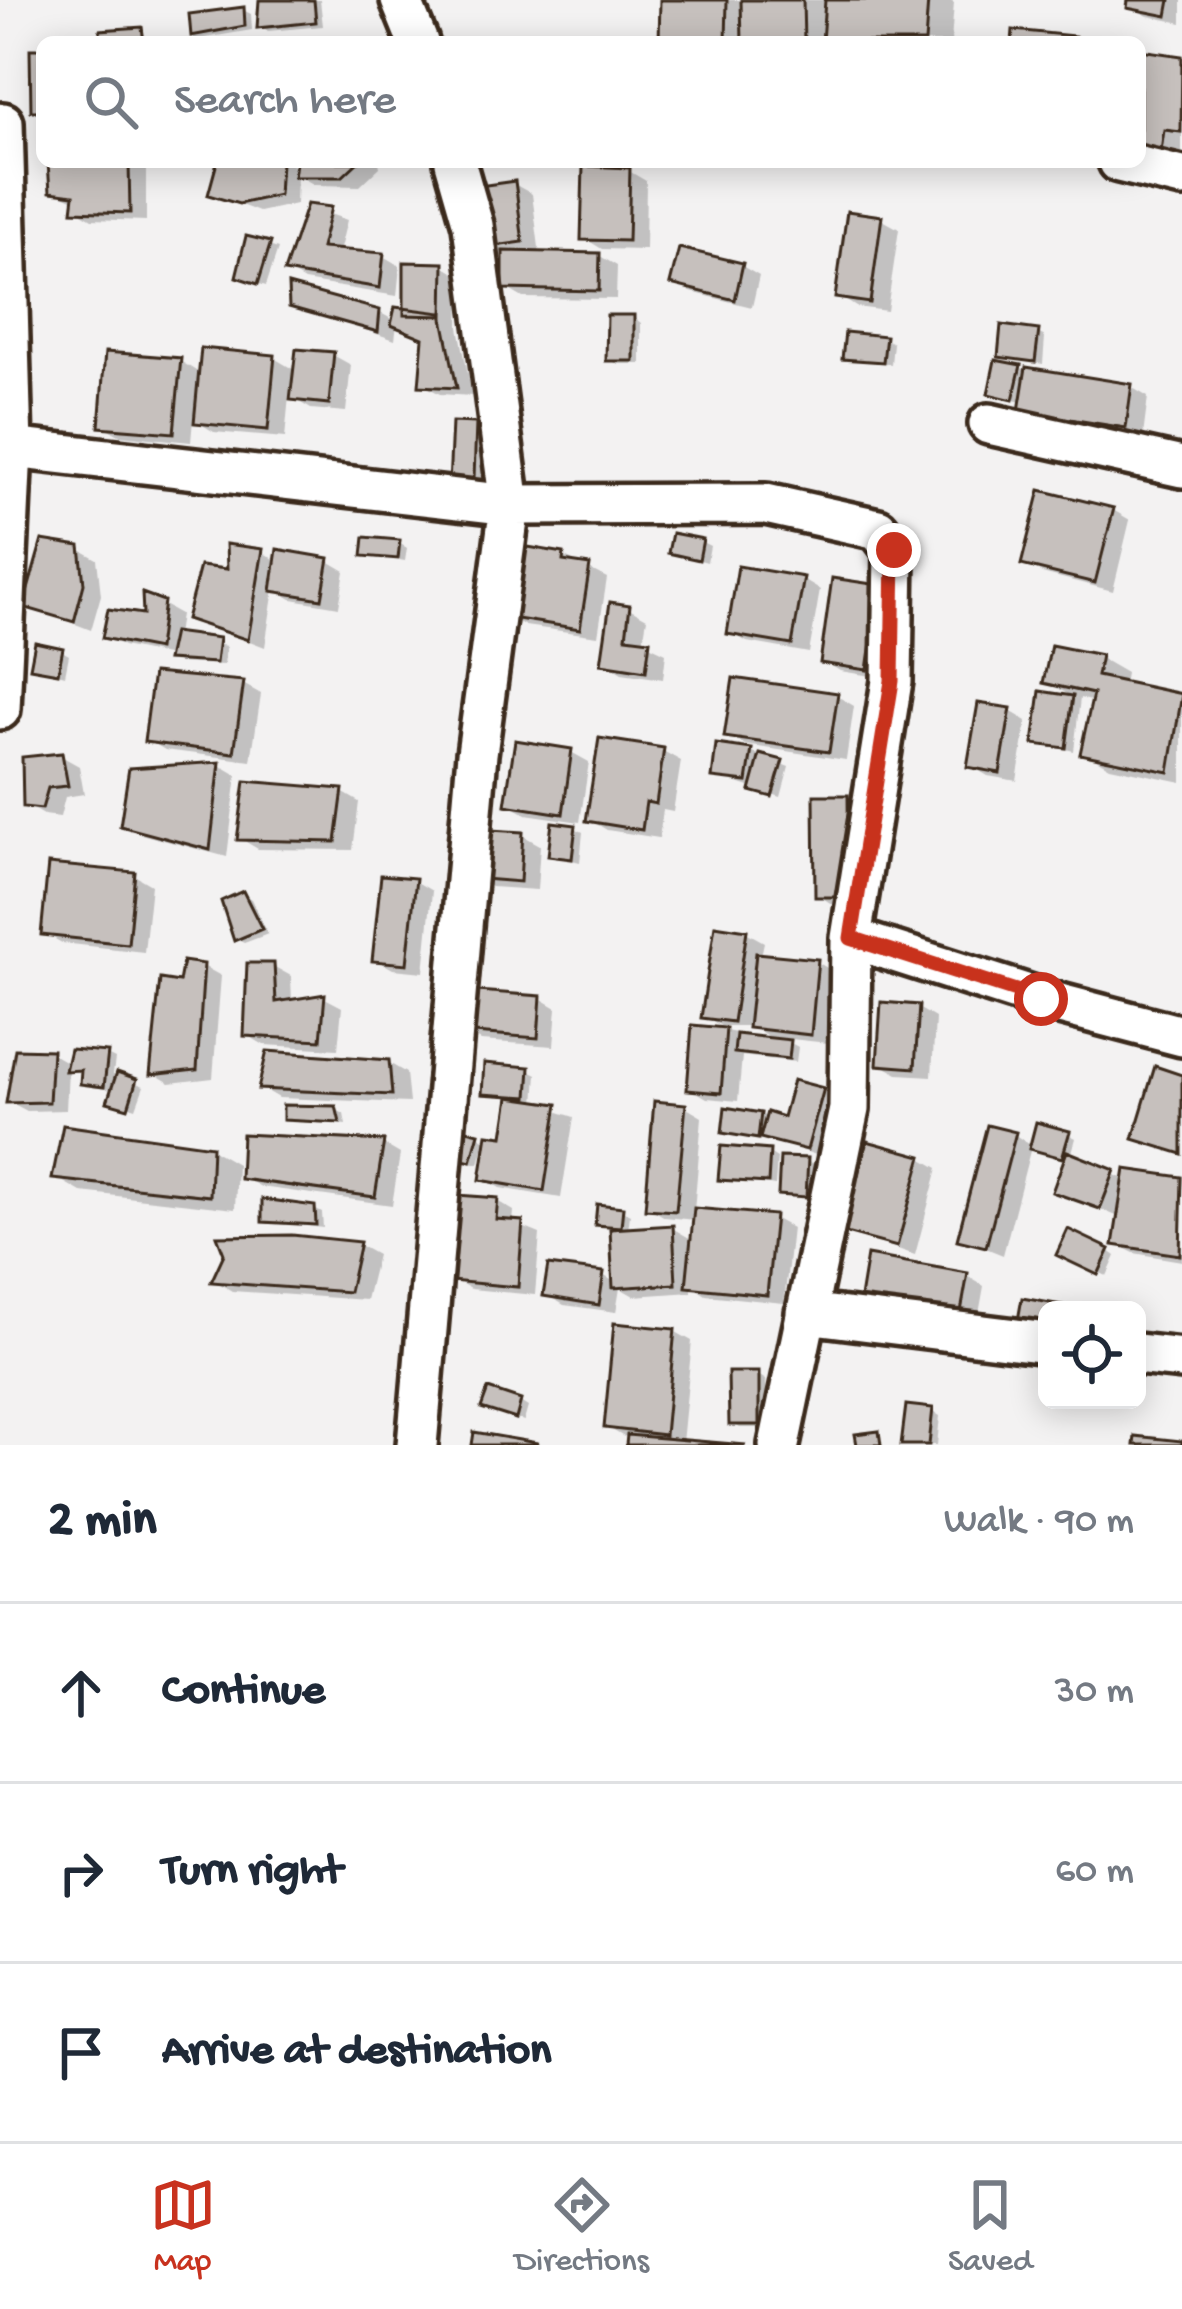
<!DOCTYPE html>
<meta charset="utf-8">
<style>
body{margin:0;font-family:"Gochi Hand",sans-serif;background:#f6f6f7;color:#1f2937}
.controls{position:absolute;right:36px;bottom:36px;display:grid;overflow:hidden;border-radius:18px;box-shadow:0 6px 30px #0003}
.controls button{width:108px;height:108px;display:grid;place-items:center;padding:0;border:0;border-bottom:3px solid #e0e1e3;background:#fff;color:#1f2937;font:60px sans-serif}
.stop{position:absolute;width:36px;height:36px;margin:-27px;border:9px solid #c8321e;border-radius:50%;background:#fff}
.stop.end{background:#c8321e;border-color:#fff;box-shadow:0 3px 12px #0008}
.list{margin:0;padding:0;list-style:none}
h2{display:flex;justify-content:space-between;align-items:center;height:156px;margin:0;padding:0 48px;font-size:51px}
h2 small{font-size:39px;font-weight:400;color:#747a83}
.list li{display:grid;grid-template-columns:78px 1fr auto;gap:36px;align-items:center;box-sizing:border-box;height:180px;padding:0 48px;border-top:3px solid #e0e1e3}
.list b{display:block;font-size:45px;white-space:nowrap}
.list em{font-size:39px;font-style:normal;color:#747a83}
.icon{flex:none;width:66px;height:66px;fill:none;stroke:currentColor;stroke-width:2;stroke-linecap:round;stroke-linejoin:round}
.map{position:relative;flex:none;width:1182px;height:1445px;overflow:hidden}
.search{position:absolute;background:#fff;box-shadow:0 6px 30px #0003;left:36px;right:36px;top:36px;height:132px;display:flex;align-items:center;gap:30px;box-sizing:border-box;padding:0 42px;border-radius:18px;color:#747a83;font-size:45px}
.sheet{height:696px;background:#fff}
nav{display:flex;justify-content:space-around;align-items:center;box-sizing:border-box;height:168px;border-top:3px solid #e0e1e3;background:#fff;font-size:33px;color:#747a83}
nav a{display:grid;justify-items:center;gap:6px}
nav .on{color:#c8321e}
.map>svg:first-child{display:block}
.shadow{fill:#0003}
.building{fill:#c6c0bd;stroke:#3b2a1e;stroke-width:3}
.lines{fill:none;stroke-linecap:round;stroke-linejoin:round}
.minor-casing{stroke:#3b2a1e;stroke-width:48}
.minor{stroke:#fff;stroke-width:39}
.route{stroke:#c8321e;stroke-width:15}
</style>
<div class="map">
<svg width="1182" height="1445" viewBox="0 0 1182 1445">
<rect width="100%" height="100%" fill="#f3f2f2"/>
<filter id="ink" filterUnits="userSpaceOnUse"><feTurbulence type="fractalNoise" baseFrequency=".00833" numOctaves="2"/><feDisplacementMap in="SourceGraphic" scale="24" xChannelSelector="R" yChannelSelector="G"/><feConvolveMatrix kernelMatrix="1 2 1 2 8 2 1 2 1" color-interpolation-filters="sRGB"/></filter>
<g filter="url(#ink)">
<path class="shadow" d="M270,0H320L323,26L268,31L261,26Z
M663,0H949L954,3L951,42H662Z
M1132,0H1182V23L1148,16L1130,7Z
M243,10L251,14L252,30L181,42L194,38L193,17Z
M1140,53L1182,59V171L1140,162Z
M51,162H146V221L92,219L75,209L76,201L53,190Z
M235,162H289L298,168L299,162H379L380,167L360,186L315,185L297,175L296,204L259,212L212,194Z
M629,171L646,181L645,250L602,249L584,238Z
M514,184L532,194L540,255L600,256L617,266L616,299L523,298L506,288V255L491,246Z
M309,207L347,220L339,253L383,256L400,266L397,296L304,281L287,271Z
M881,219L899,229L887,311L856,307L839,296Z
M248,239L278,249L266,286L247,280Z
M443,266L460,276L459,327L472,396L440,394L422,384L426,339L397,324L395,340L292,305L379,312L395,321Z
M742,266L759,276L752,307L691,292L674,282Z
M634,318L641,323V364H617L609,359Z
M1038,333L1045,337L1043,364L1001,356Z
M885,339L893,343L891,364L845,357Z
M333,355L351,365L346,412L311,409L289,396L285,438L214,432L193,419L191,442L119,435L102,425L180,361L201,374L274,358L296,371Z
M1020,368L1131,387L1148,397L1143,436L1040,420L1023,410L1024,403L991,393Z
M476,426L493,436L489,516L468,515Z
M1113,510L1130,520L1113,591L1042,573L1025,563Z
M702,542L710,546L707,562L671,552Z
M399,543L407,548L405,561L365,554Z
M79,549L97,559L101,595L91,630L26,605Z
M262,552L278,561H328L345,571L339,607L292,599L274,589L265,647L190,618Z
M563,556L607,578L598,636L525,626L508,616Z
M803,580L820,590L809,653L747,642L730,632Z
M878,588L884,678L840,671L823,661Z
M162,604L180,614L177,636L226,646L224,665L178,663L171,656L123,646L106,636Z
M629,608L647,618L643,642L666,653L663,679L622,673L605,663Z
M62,651L69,655L65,675L33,666Z
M1100,658L1126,673L1124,685L1182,697V782L1110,767L1084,752L1094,702L1080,698L1074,751L1036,742L1042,694L1076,699L1047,682Z
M243,684L261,694L251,761L165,750L148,740Z
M837,696L854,706L846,760L745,745L727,735Z
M1010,711L1027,721L1017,781L988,776L971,766Z
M663,751L681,761L673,812L663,810L659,838L607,830L590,820Z
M571,752L589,762L580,822L526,814L508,804Z
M751,752L789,767L781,797L715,776Z
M61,756L79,766L84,794L65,797L60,817L44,815L26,805Z
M220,765L237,775L227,857L141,834L123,824Z
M342,792L359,802L353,850L258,849L241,839Z
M847,798L865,808L866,905L835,906L818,895Z
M575,828L583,832L580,862L551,855Z
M522,835L540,845L537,890L491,887L474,877Z
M134,875L151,885L144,952L62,943L44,933Z
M415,881L432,891L424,972L393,969L375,959Z
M243,894L251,899L268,934L244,943L236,939Z
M746,932L764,942L761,956L817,962L834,972L828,1043L782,1038L798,1047L796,1062L742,1056L738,1101L707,1098L690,1088L726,1031L776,1041L751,1026H721L704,1016Z
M203,966L221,976L213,1078L170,1083L153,1073L182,985Z
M273,966L291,976L292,1003L325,998L342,1007L338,1049L264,1045L247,1035Z
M540,998L557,1008L554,1046L481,1041L464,1031Z
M918,1008L935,1018L932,1076L898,1074L880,1064Z
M51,1053L70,1064L107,1055L115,1059L113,1074L144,1086L136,1108L115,1101L114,1090L91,1087L83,1083L84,1073L68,1069L66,1110L27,1111L10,1102Z
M389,1063L406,1073L409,1103L279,1098L262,1088Z
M529,1070L537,1074L535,1104L574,1117L561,1198L500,1188L483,1178L487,1150L483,1149L479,1164L455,1158L478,1135L489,1142L505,1140L512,1098L485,1092Z
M822,1091L840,1101L824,1158L766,1137L725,1131L760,1115L785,1120Z
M685,1107L702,1117L694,1211L774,1218L792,1228L784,1303L706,1295L692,1286V1292L634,1296L620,1288L616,1312L564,1305L547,1295L603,1275L616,1283L613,1228L598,1223L622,1210L630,1214L628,1231L672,1228L693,1240L695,1220L665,1217L648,1207Z
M335,1109L344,1114L346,1125L286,1118Z
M1068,1134L1076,1138L1071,1156L1126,1180L1128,1172L1182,1180V1261L1134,1253L1116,1244L1121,1218L1056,1190L1067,1160L1031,1147L1003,1255L961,1238L1015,1135L1032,1146Z
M383,1144L400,1154L392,1205L261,1187L243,1177Z
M211,1149L237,1164L235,1209L81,1192L55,1177Z
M769,1153L777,1158L775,1186L722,1178Z
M921,1158L938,1168L915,1255L846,1231Z
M807,1161L815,1165L813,1199L781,1194Z
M497,1201L514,1211L513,1223L540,1234L535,1295L471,1289L453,1279Z
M314,1209L322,1213L323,1228L265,1221Z
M291,1238L359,1245L377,1255L366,1300L232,1291L215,1281L227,1254Z
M1109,1251L1116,1256L1107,1276L1067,1258Z
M967,1276L984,1286L974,1342L877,1325Z
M674,1331L692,1341L682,1443L624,1437L607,1427Z
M758,1375L766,1380V1428H740L732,1423Z
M520,1402L528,1407L524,1421L493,1411Z
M932,1411L940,1416L937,1445H904Z"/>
<path class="building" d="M259,0H314L316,22L257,28Z
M660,0H727L726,42H659Z
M741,0H803L804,42H742Z
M825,0H928L925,42H822Z
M1128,0H1170L1167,16L1127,8Z
M244,7L245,26L191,36L189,14Z
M142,27L144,42H100V30Z
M1013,30L1075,36V42H1012Z
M30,49H42V111H31Z
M1140,50L1182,56L1181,132L1164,130L1160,159L1140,156Z
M48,162H129L130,213L72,211L74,195L50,192Z
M217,162H281L279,195L239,204L208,195Z
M296,162H358L342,177H294Z
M583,166L630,168L628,241L581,240Z
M515,181L523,242L488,247L479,186Z
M307,204L331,207L321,248L384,253L380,288L284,272Z
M847,211L882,216L870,303L835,298Z
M246,236L271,242L258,284L236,277Z
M679,248L743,263L735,300L670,284Z
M503,251L600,253L599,291L503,289Z
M404,262L444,263L443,316L404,315Z
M288,285L380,310L378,332L289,307Z
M395,307L442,313L457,388L419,386L423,338L391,325Z
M607,315H634V361H606Z
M1001,325L1039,330L1035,362L998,357Z
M845,332L886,336L883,362L842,359Z
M201,348L275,355L268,430L194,423Z
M296,349L334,352L329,404L290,400Z
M105,352L181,358L174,433L99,427Z
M995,360L1021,365L1013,400L988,394Z
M1026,367L1132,384L1126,428L1019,411Z
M452,422L476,423L473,507L448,506Z
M1040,490L1114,508L1095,583L1021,565Z
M672,533L703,539L699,560L668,553Z
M364,537L400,540L398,559L362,556Z
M42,540L80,546L84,584L74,622L23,607Z
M226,544L263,549L248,640L186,619L200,566L227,569Z
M516,545L564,553L563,561L590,565L580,629L505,617Z
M277,549L329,558L322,599L271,591Z
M738,566L804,577L792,645L727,634Z
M832,578L879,585L867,670L820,663Z
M142,593L164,601L158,649L102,638L108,609L143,614Z
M610,602L630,605L626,637L650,640L646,671L601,664Z
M173,632L219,638L216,663L167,660Z
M35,642L63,648L58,673L30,668Z
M1051,645L1101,655L1097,676L1182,694L1169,772L1080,754L1093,694L1043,683Z
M153,673L244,681L234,753L144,742Z
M733,678L838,693L829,752L724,737Z
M1040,691L1073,696L1066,748L1033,744Z
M978,703L1011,708L1000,773L967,767Z
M599,738L664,748L656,804L646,802L642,830L586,821Z
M515,740L572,749L563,814L505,805Z
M716,744L752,749L747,782L712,778Z
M62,753L68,786L48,788L42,809L23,807L22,757Z
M760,754L783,760L772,797L750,791Z
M220,762L210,850L120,826L129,768Z
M245,781L343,789L336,842L237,840Z
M814,795H848L849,897H815Z
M552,822L576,825L572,859L548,856Z
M474,829L523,832L520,882L471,878Z
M48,864L135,872L128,944L41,935Z
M381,875L416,878L407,964L372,961Z
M243,891L262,929L234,941L221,901Z
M715,925L747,930L733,1022L701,1018Z
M756,953L818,959L811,1035L748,1028Z
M183,961L204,964L197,1070L150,1075L160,979L179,982Z
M247,963H274L276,1002L325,994L321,1040L244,1036Z
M464,990L541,996L538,1038L461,1032Z
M881,1002L919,1005L915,1068L877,1065Z
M692,1025L726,1028L721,1093L687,1090Z
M736,1034L791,1040L789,1059L734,1053Z
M15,1049L52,1050L49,1102L6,1103Z
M70,1049L108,1052L104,1087L80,1084L81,1070L65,1071Z
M267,1051L389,1060L392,1095L258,1089Z
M484,1063L530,1067L528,1097L482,1094Z
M1155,1066L1182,1075V1154L1133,1139Z
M117,1072L137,1079L128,1108L107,1102Z
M793,1080L824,1088L807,1150L760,1138L767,1112L783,1117Z
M509,1097L558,1104L544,1191L480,1180L487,1134L503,1136Z
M654,1101L686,1104L676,1211L645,1209Z
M283,1105L336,1106L340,1123L283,1120Z
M725,1107L761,1113L758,1139L722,1133Z
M1036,1122L1070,1131L1062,1158L1029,1149Z
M63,1125L212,1146L210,1196L52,1179Z
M987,1125L1016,1132L986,1247L957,1240Z
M451,1126L479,1133L471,1162L443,1155Z
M242,1134L384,1141L375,1197L240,1179Z
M867,1141L922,1156L897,1247L842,1232Z
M721,1146L770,1150L768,1183L718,1180Z
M1067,1151L1115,1170L1100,1209L1052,1192Z
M780,1157L808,1158L806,1197L778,1195Z
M1125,1169L1182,1177L1180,1255L1113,1245Z
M457,1195L498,1198L496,1219L523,1221L518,1287L450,1281Z
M262,1199L315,1206L316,1225L262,1222Z
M597,1204L623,1207L621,1227L595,1225Z
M694,1208L775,1215L767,1295L686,1287Z
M673,1225L676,1284L613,1288L610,1229Z
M1068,1229L1110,1249L1098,1275L1056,1255Z
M292,1235L360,1242L349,1292L211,1282L224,1254L217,1236Z
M867,1255L968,1273L957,1334L857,1316Z
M548,1265L604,1272L599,1305L543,1296Z
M1022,1298L1090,1310H1047V1342L1015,1337Z
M614,1323L675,1329L665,1435L604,1428Z
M728,1372H759V1425H729Z
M488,1389L521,1400L516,1419L481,1408Z
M906,1405L933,1408L929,1445H901Z
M879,1431L881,1445H857L855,1434Z
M474,1432L537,1443L536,1445H472Z
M627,1435L746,1445H626Z
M1135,1436L1182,1441V1445H1134Z"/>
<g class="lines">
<defs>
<path id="minor" d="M401,0L418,42
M1119,162L1182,177
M989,424L1182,467
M12,448L510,505L766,504L878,529L894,550L892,681L851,938L1041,999L1182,1036
M0,709L12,448L3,123
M806,1313L1047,1343
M1137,1354L1182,1359
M417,1445L477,754L510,505L473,225L455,162
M779,1445L849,1109L851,938"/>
</defs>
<use href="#minor" class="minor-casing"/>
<use href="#minor" class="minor"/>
</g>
</g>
<g class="lines" filter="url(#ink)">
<path class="route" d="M894,550L892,681L851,938L1041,999"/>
</g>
</svg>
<div class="controls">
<button><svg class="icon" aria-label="locate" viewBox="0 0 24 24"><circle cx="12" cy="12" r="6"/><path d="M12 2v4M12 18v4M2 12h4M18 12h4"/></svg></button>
</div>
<div class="stop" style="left:1041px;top:999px"></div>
<div class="stop end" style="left:894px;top:550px"></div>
<div class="search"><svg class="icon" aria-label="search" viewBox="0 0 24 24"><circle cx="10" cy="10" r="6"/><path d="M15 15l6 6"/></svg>Search here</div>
</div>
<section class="sheet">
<h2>2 min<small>Walk · 90 m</small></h2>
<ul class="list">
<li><svg class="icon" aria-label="ahead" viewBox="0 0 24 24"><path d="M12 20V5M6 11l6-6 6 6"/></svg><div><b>Continue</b></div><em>30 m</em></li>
<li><svg class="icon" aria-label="right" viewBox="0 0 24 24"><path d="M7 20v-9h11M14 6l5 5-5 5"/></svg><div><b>Turn right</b></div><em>60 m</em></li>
<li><svg class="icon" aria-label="arrive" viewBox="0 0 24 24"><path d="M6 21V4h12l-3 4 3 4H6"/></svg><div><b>Arrive at destination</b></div></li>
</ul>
</section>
<nav>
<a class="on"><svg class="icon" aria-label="map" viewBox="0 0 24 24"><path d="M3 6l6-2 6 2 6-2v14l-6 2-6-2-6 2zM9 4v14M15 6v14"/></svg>Map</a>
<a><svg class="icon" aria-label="directions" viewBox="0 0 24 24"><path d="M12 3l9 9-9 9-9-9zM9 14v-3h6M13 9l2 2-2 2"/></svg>Directions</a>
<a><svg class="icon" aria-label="saved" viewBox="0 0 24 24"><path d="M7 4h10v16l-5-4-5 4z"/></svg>Saved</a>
</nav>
